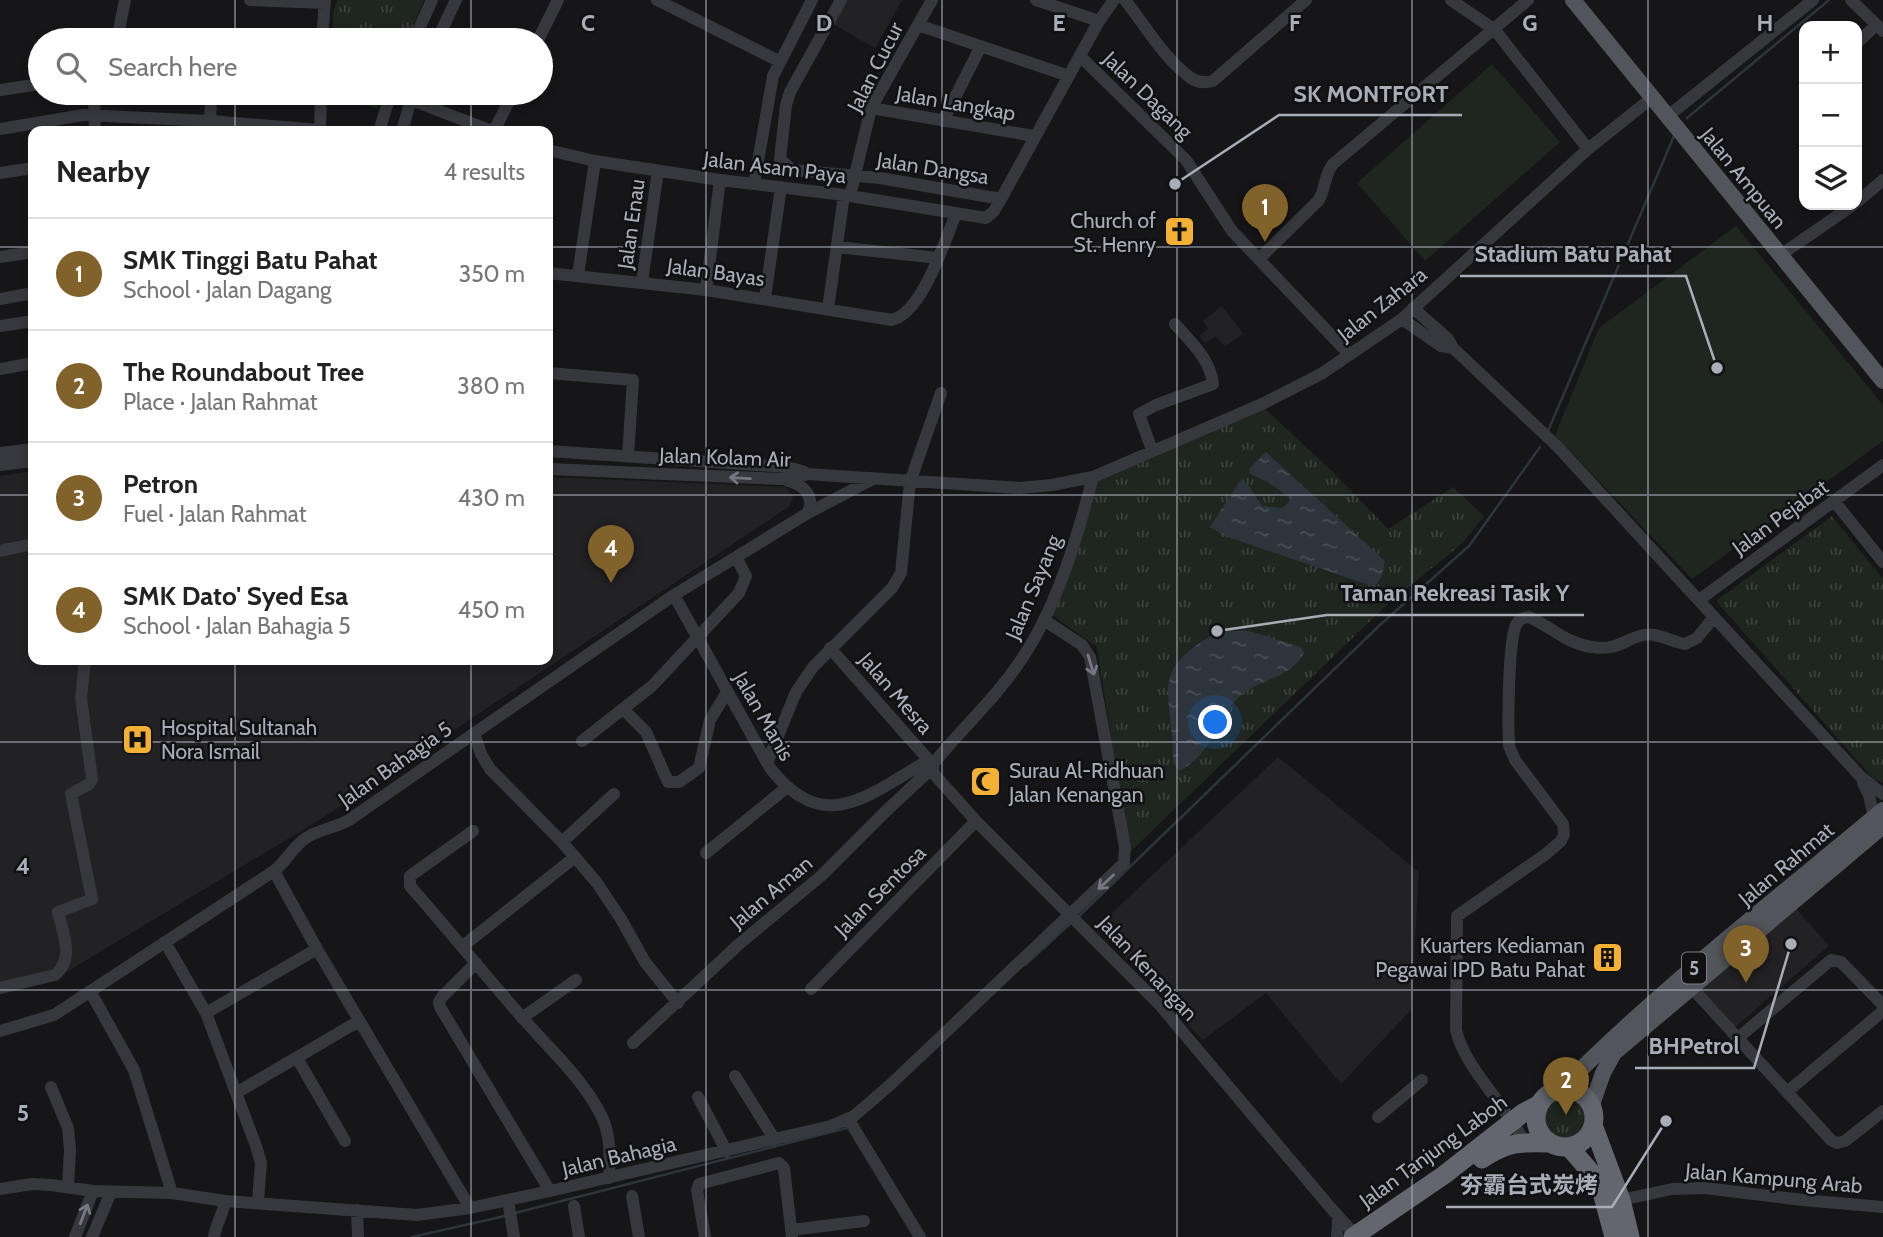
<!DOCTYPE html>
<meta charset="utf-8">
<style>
body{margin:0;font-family:Cabin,"Noto Sans SC",sans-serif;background:#f6f6f6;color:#222}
.controls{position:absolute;right:21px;top:21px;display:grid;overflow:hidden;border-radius:14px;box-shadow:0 4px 10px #0003}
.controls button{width:63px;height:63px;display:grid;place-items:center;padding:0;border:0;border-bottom:2px solid #e0e0e0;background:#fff;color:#222;font:35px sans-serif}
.you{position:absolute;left:1216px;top:723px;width:24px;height:24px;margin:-18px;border:5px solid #fff;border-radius:50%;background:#1a73e8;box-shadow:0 0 0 10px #1a73e833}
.badge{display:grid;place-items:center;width:46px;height:46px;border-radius:50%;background:#80622a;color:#fff;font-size:23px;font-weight:700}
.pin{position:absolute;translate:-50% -58px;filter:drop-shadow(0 2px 4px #0008)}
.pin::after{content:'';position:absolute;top:37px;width:24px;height:21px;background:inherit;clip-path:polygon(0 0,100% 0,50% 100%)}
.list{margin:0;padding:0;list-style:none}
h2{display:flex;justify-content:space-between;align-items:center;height:91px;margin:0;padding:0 28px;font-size:30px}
h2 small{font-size:23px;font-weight:400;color:#767676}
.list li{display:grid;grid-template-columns:46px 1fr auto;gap:21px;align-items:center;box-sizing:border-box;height:112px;padding:0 28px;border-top:2px solid #e0e0e0}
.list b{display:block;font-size:26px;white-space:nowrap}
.list p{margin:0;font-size:23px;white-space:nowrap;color:#767676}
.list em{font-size:23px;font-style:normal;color:#767676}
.icon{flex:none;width:38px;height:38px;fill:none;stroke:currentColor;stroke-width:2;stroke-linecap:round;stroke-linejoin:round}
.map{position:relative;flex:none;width:1883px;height:1237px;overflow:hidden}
.search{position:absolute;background:#fff;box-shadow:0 4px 10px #0003;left:28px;top:28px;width:525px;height:77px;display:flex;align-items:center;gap:18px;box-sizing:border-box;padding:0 24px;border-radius:38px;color:#767676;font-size:26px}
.panel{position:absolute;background:#fff;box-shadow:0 4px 10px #0003;left:28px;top:126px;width:525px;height:539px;border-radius:14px}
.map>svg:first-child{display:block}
.built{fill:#222225}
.grass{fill:url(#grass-tufts)}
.pitch{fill:#1e261f}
.water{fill:url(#water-ripples)}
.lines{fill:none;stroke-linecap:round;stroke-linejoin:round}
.stream{stroke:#2c353c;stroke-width:2.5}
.minor{stroke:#37383d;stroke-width:12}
.major{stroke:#53555c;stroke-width:16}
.highway{stroke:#63666e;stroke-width:19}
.oneway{stroke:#757881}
.grid{fill:none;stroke:#a8adb8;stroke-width:2;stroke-opacity:0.55}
.labels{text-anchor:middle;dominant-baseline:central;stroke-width:5;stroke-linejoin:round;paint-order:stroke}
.shield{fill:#111113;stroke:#7b7e86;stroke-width:2}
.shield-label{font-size:19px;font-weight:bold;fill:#a8adb8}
.street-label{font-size:21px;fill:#a8adb8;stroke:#111113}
.poi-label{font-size:21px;fill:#a8adb8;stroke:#111113;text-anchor:end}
.grid-label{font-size:23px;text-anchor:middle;font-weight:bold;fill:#a8adb8;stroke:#111113;stroke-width:5;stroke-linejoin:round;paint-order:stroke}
.leader{fill:none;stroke:#a8adb8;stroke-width:2.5}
.callout-dot{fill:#a8adb8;stroke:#111113;stroke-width:2.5}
.callout-label{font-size:23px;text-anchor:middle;font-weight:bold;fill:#a8adb8;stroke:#111113;stroke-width:5;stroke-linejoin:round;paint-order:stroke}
</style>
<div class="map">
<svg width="1883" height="1237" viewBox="0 0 1883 1237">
<defs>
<pattern id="grass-tufts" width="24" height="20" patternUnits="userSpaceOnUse" patternTransform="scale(1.75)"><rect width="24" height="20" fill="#1e261f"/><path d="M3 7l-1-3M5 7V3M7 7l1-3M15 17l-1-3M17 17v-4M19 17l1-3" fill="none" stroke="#3c433d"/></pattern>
<pattern id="water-ripples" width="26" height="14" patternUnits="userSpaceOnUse" patternTransform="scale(1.75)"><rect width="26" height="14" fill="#2c353c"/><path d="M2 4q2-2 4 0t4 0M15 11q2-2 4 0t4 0" fill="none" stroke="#485056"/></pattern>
</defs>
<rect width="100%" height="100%" fill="#161618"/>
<path class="built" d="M837,0H902L875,48L826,20Z
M1222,306L1243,333L1225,347L1216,336L1205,343L1199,336L1208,329L1203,321Z
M33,471V660H548V477L786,487L793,498L790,506L321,819L55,979L0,993V476Z
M1278,757L1419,872L1411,1010L1341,1084L1266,993L1203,1040L1097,927Z
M1795,907L1829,946L1734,1028L1697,988Z"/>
<path class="grass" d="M337,0H424L407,40H333V13Z
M333,93H384L378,108L333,99Z
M1264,408L1333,472L1388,529L1453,487L1484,516L1463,543L1390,602L1129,853L1097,647L1052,615L1099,478Z
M1832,516L1883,579V783L1873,778L1716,601Z
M1544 1118a20 20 0 1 1 40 0a20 20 0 1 1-40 0Z"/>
<path class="pitch" d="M1492,64L1560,142L1425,261L1357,183Z
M1736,226L1883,405V441L1692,579L1555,435L1599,328Z"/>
<path class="water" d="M1266,452L1385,561L1382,576L1375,587L1225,536L1210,527L1240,481L1247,483L1262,506L1282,508L1289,502L1290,498L1268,482L1250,474L1249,469Z
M1222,630L1249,631L1301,647L1304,653C1290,680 1255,679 1237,699C1216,722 1210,756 1179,771L1173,762C1174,693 1144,670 1222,630Z"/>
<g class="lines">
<path class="stream" d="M1687,118L1829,0
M1548,431L1674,136
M1077,918L1381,624L1469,546L1540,447
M1025,965L1072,922
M515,1213L847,1128
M412,1237L505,1216"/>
<path class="minor" d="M250,0L325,3
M657,0L779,61
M841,0L790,92L786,105L780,159L792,170L880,178L1001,199
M1036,0L1099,21
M1125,0C1144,24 1166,61 1191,78C1198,83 1205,83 1213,81L1306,0
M1451,0L1495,30L1588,149
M1851,0L1883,31
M918,25L1069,76
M117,40L125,0
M322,40L325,0
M414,40L432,0
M437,40L456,0
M538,40L558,0
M1857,43L1876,25
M1080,56L1186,160L1232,231L1350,355
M0,90L40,84
M94,93L95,131
M393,93L492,131
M871,108L1034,136
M1668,116L1813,0
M943,121L981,46
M0,129L83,115L211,121L321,130
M210,131L211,93
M320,131L321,93
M379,131L391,93
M402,131L413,93
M494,131L513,93
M548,150L595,161L720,180L844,195L986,218L994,211L1001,199L1099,21L1114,0
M0,173L33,168
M754,184L773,76L812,0
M850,196L871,108L932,0
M1857,202L1883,180
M837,247L938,258
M1779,256L1853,205
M0,257L33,252
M1259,259L1319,200C1326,187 1324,175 1333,164L1528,0
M548,273L706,290L892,320C923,312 944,242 956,214
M578,275L595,161
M642,282L658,171
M706,290L720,180
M765,298L781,187
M0,299L33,293
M1413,308L1448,339L1453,348L1557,446L1860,776L1883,794
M828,309L844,195
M1402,319L1441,346L1453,348
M0,326L33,321
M0,369L33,363
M548,373L633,380L628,456
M1152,450L1139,414L1156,405L1213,384C1211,360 1190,341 1175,324
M548,451L787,467L802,471L807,474L1020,488L1052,485L1093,477L1262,404L1321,374L1402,319L1588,149L1653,97
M0,453L33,449
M0,465L33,461
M548,469L780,479H795L807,474
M788,481C804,485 815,496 808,513
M1834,501L1883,562
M0,551L33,544
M674,595L770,768C825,838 869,794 929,760
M1699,600L1883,465
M830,648L932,764
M623,709L646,732L668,782H679L699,768L710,720L727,692
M474,733L481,754L490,769L562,842L597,883L621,919L645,962L678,1003
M582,741L652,686L739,593L746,576L736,557
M767,763L796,692L813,667L892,588L901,573L910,482L941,393
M933,764V773L976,821L1159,1004L1330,1207L1350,1229L1361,1232
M933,764C962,728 997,697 1023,657C1058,604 1077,538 1093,477
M1863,783L1869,795L1874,818
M473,831L410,876V886C448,929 483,973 521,1016C548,1048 582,1077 601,1115C611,1135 610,1156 609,1178
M562,842L614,794
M706,853L786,788
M274,871L317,949L470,1208
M165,942L206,1013L256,1146L261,1163L258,1201
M463,946L575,857
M476,963L442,997L439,1002L440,1007L550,1191
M1691,987L1831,1140L1837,1143L1845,1141L1883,1111
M0,988L55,975C75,958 63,934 58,912L92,899L71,794L89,784L92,779L81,698L85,660
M811,989L976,821
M90,991L134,1070L172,1193
M206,1013L317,949
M522,1018L576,980
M0,1031L54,1015L274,871C287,861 293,846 306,838C320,829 335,828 349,820L674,595L808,513L873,479
M1738,1038L1831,960L1841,962L1883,1005
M633,1043L738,945L821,876L884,813L932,768
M297,1058L345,1141
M735,1076L775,1140
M51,1087L68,1128L70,1149L68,1187
M1787,1092L1883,1011
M236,1093L359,1021
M698,1097L727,1152
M1378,1117L1422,1080
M849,1120L920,1237
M1524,1142C1506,1104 1465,1069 1456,1030L1457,916L1546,854L1561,841L1564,834L1563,824L1515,760L1509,746C1508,724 1508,643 1516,625C1519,619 1523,617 1529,617C1552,627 1565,643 1592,647C1617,651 1623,640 1643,635C1657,632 1672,642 1685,644L1697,638L1714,617
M0,1189L32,1184L51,1185L93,1191L172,1193L225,1201L417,1215L470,1208L550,1191L831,1126L854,1116L890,1085L1124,863L1125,847L1090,657L1082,645L1044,620
M632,1196L639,1237
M508,1200L514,1237
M1621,1200L1672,1189L1705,1188L1803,1200L1883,1207
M574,1206L579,1237
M357,1210L358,1237
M791,1230L864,1221
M75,1237L93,1191
M92,1237L111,1192
M214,1237C216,1224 224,1212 225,1201
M705,1237L697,1190L699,1184L779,1163L784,1168L792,1237
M1337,1237L1338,1220"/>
<path class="major" d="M1573,0L1883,381
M1560,1090C1660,989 1774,901 1883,810
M1591,1107L1603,1073L1614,1053L1883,826"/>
<path class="highway" d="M1536 1118a29 29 0 1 1 58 0a29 29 0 1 1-58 0Z
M1593,1125L1621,1200L1630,1237
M1569,1147L1595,1177L1602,1192L1614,1237
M1482,1159C1507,1142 1520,1142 1550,1143
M1353,1237L1444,1175L1523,1113L1540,1104"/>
</g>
<defs><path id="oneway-shaft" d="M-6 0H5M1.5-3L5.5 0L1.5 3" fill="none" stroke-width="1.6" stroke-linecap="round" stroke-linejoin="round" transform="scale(1.75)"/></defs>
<g class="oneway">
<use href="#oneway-shaft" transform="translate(740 478) rotate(-177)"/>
<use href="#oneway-shaft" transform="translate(1091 665) rotate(73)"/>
<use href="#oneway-shaft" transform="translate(1106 882) rotate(137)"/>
<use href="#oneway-shaft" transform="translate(84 1214) rotate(-69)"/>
</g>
<path class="grid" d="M235,0V40M471,0V40M706,0V1237M942,0V1237M1177,0V1237M1412,0V1237M1648,0V1237M235,93V131M471,93V131M0,247H33M548,247H1883M0,495H33M548,495H1883M235,660V1237M471,660V1237M0,742H1883M0,990H1883"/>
<defs>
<symbol id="church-square" viewBox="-11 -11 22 22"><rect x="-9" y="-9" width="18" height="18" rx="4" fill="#f2b134" stroke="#111113"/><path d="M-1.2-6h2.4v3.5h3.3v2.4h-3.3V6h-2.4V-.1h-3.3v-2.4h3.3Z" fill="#111"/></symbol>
<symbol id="hospital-square" viewBox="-11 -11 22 22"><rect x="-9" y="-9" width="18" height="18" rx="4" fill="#f2b134" stroke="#111113"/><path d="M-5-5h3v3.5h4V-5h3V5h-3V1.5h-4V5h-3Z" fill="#111"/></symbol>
<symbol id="mosque-square" viewBox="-11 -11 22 22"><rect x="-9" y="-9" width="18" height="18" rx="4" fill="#f2b134" stroke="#111113"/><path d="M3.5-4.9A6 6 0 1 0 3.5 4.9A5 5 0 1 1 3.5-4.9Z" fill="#111"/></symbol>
<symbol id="building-square" viewBox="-11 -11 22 22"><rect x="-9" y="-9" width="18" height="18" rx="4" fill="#f2b134" stroke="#111113"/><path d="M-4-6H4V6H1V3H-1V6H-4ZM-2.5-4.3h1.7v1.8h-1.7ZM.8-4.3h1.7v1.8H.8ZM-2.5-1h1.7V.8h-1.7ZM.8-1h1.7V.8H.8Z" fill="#111"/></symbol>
</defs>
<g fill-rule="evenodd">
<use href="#church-square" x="1162" y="214" width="35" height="35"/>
<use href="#hospital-square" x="120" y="722" width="35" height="35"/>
<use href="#mosque-square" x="968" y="764" width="35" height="35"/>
<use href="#building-square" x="1590" y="940" width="35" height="35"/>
</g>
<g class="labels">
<rect class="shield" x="1682" y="952.5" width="24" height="31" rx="5"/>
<g class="shield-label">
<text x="1694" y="968">5</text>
</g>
<g class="street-label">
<text transform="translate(875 67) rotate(-63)">Jalan Cucur</text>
<text transform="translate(1148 95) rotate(44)">Jalan Dagang</text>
<text transform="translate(956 103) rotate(10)">Jalan Langkap</text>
<text transform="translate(775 167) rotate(7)">Jalan Asam Paya</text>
<text transform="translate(933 168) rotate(9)">Jalan Dangsa</text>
<text transform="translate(1744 178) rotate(51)">Jalan Ampuan</text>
<text transform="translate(631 224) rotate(-82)">Jalan Enau</text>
<text transform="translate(716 272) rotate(8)">Jalan Bayas</text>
<text transform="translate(1382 304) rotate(-38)">Jalan Zahara</text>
<text transform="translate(725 457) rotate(2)">Jalan Kolam Air</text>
<text transform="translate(1780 517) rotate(-36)">Jalan Pejabat</text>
<text transform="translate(1033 587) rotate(-67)">Jalan Sayang</text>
<text transform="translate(896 693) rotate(49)">Jalan Mesra</text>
<text transform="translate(764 716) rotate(60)">Jalan Manis</text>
<text transform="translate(395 764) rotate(-35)">Jalan Bahagia 5</text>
<text transform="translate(1786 864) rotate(-40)">Jalan Rahmat</text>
<text transform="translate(880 891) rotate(-45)">Jalan Sentosa</text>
<text transform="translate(771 892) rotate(-40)">Jalan Aman</text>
<text transform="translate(1148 968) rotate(47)">Jalan Kenangan</text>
<text transform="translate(1433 1151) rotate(-36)">Jalan Tanjung Laboh</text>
<text transform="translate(619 1156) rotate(-13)">Jalan Bahagia</text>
<text transform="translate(1774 1178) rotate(5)">Jalan Kampung Arab</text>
</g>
<g class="poi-label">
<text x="1156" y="220">Church of<tspan x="1156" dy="24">St. Henry</tspan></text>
<text x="161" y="727" text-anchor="start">Hospital Sultanah<tspan x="161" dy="24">Nora Ismail</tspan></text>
<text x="1009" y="770" text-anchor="start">Surau Al-Ridhuan<tspan x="1009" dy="24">Jalan Kenangan</tspan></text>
<text x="1585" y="945">Kuarters Kediaman<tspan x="1585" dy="24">Pegawai IPD Batu Pahat</tspan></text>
</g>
</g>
<g class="grid-label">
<text x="588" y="31">C</text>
<text x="824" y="31">D</text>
<text x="1059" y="31">E</text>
<text x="1295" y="31">F</text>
<text x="1530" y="31">G</text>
<text x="1765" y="31">H</text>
<text x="23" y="874">4</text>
<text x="23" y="1121">5</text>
</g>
<path class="leader" d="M1175 184L1279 115H1462M1717 368L1686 276H1460M1217 631L1327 615H1584M1791 944L1754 1068H1635M1666 1121L1612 1207H1446"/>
<g class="callout-dot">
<circle cx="1175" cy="184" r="7"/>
<circle cx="1717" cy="368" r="7"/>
<circle cx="1217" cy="631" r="7"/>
<circle cx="1791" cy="944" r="7"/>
<circle cx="1666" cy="1121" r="7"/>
</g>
<g class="callout-label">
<text x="1371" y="102">SK MONTFORT</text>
<text x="1573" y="262">Stadium Batu Pahat</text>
<text x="1455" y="601">Taman Rekreasi Tasik Y</text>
<text x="1694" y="1054">BHPetrol</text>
<text x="1529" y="1193">夯霸台式炭烤</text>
</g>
</svg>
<div class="controls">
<button>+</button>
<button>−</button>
<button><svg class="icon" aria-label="layers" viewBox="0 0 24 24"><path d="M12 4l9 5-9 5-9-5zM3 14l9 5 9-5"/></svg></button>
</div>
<div class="you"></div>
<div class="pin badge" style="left:1265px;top:242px">1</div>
<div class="pin badge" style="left:1566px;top:1115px">2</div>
<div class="pin badge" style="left:1746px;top:983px">3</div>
<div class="pin badge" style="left:611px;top:583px">4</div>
<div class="search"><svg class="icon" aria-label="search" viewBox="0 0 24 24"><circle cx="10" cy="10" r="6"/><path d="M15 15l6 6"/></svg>Search here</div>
<section class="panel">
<h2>Nearby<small>4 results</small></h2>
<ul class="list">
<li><span class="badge">1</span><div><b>SMK Tinggi Batu Pahat</b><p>School · Jalan Dagang</p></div><em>350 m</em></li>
<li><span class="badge">2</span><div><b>The Roundabout Tree</b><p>Place · Jalan Rahmat</p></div><em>380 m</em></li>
<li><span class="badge">3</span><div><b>Petron</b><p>Fuel · Jalan Rahmat</p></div><em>430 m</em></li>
<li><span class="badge">4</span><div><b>SMK Dato' Syed Esa</b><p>School · Jalan Bahagia 5</p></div><em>450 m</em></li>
</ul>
</section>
</div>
